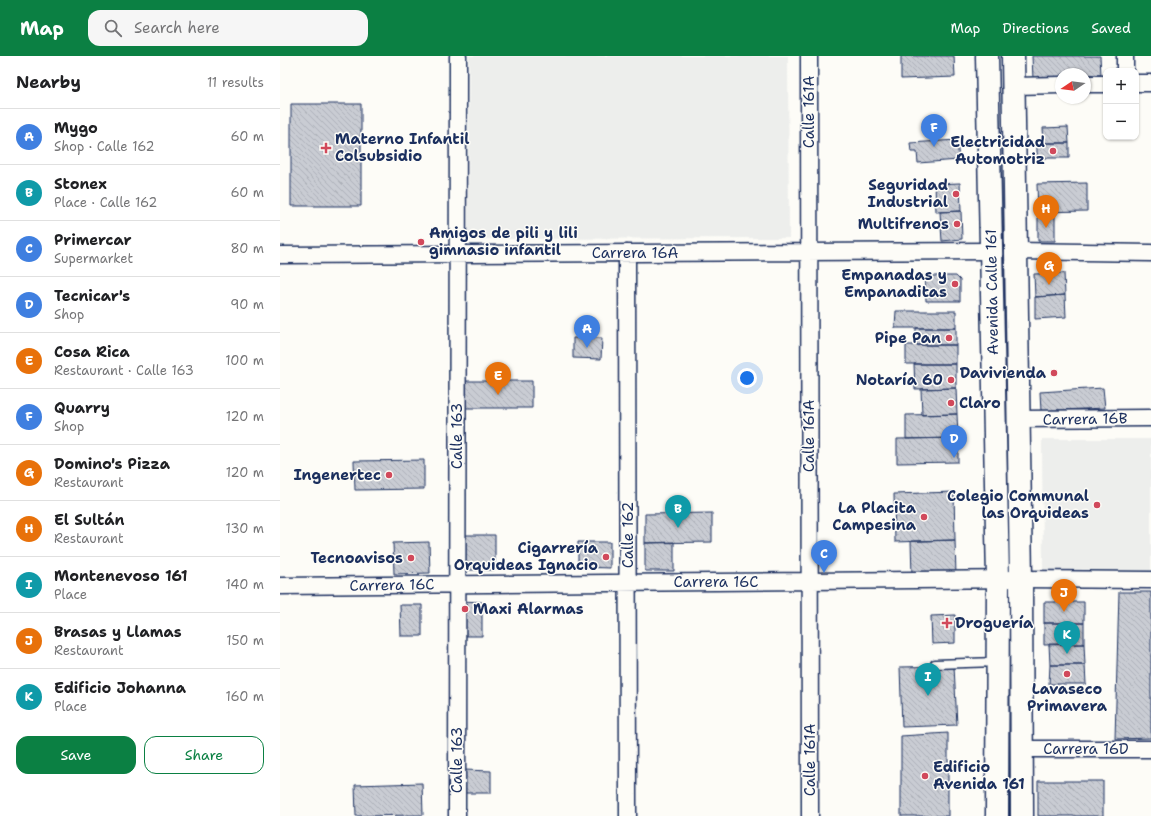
<!DOCTYPE html>
<meta charset="utf-8">
<style>
body{margin:0;font-family:"Shantell Sans",sans-serif;background:#f6f6f6;color:#202124}
.controls{position:absolute;right:12px;top:12px;display:grid;overflow:hidden;border-radius:8px;box-shadow:0 1px 3px #0004}
.controls button{width:36px;height:36px;display:grid;place-items:center;padding:0;border:0;border-bottom:1px solid #e0e0e0;background:#fff;color:#202124;font:20px sans-serif}
.compass{position:absolute;left:775px;top:12px;width:36px;height:36px;border-radius:50%;background:#fff;box-shadow:0 1px 3px #0004;rotate:257deg}
.you{position:absolute;left:467px;top:322px;width:14px;height:14px;margin:-10px;border:3px solid #fff;border-radius:50%;background:#1a73e8;box-shadow:0 0 0 6px #1a73e833}
.badge{display:grid;place-items:center;width:26px;height:26px;border-radius:50%;background:#0b8043;color:#fff;font-size:13px;font-weight:700}
.pin{position:absolute;translate:-50% -33px;filter:drop-shadow(0 1px 2px #0008)}
.pin::after{content:'';position:absolute;top:21px;width:14px;height:12px;background:inherit;clip-path:polygon(0 0,100% 0,50% 100%)}
.list{margin:0;padding:0;list-style:none}
h2{display:flex;justify-content:space-between;align-items:center;height:52px;margin:0;padding:0 16px;font-size:17px}
h2 small{font-size:13px;font-weight:400;color:#757577}
.list li{display:grid;grid-template-columns:26px 1fr auto;gap:12px;align-items:center;box-sizing:border-box;height:56px;padding:0 16px;border-top:1px solid #e0e0e0}
.list b{display:block;font-size:15px;white-space:nowrap}
.list p{margin:0;font-size:13px;white-space:nowrap;color:#757577}
.list em{font-size:13px;font-style:normal;color:#757577}
.actions{display:flex;gap:8px;padding:12px 16px}
.actions a{flex:1;padding:9px 0;border:1px solid #0b8043;border-radius:12px;text-align:center;font-size:14px;color:#0b8043}
.actions .main{background:#0b8043;color:#fff}
.icon{flex:none;width:22px;height:22px;fill:none;stroke:currentColor;stroke-width:2;stroke-linecap:round;stroke-linejoin:round}
.map{position:relative;flex:none;width:871px;height:760px;overflow:hidden}
header{display:flex;align-items:center;gap:24px;box-sizing:border-box;height:56px;padding:0 20px;background:#0b8043;color:#fff}
header strong{font-size:19px}
nav{display:flex;gap:22px;margin-inline-start:auto;font-size:14px}
.search{width:280px;height:36px;background:#f6f6f6;display:flex;align-items:center;gap:10px;box-sizing:border-box;padding:0 14px;border-radius:12px;color:#757577;font-size:15px}
main{display:flex}
aside{flex:1;background:#fff}
.map>svg:first-child{display:block}
.built{fill:#edeeec}
.building{fill:url(#building-back-hatch);stroke:#1b2f5e}
.lines{fill:none;stroke-linecap:round;stroke-linejoin:round}
.lane-casing{stroke:#1b2f5e;stroke-width:11}
.street-casing{stroke:#1b2f5e;stroke-width:19}
.secondary-casing{stroke:#1b2f5e;stroke-width:25}
.lane{stroke:#fdfcf7;stroke-width:8}
.street{stroke:#fdfcf7;stroke-width:16}
.secondary{stroke:#fdfcf7;stroke-width:22}
.poi-dot{fill:#d1495b;stroke:#fdfcf7;stroke-width:1.5}
.labels{text-anchor:middle;dominant-baseline:central;stroke-width:3;stroke-linejoin:round;paint-order:stroke}
.street-label{font-size:15px;fill:#1b2f5e;stroke:#fdfcf7}
.poi-label{font-size:15px;font-weight:bold;fill:#1b2f5e;stroke:#fdfcf7;text-anchor:end}
</style>
<header>
<strong>Map</strong>
<div class="search"><svg class="icon" aria-label="search" viewBox="0 0 24 24"><circle cx="10" cy="10" r="6"/><path d="M15 15l6 6"/></svg>Search here</div>
<nav><a>Map</a><a>Directions</a><a>Saved</a></nav>
</header>
<main>
<aside>
<h2>Nearby<small>11 results</small></h2>
<ul class="list">
<li><span class="badge" style="background:#3f7fe0">A</span><div><b>Mygo</b><p>Shop · Calle 162</p></div><em>60 m</em></li>
<li><span class="badge" style="background:#0f9aa8">B</span><div><b>Stonex</b><p>Place · Calle 162</p></div><em>60 m</em></li>
<li><span class="badge" style="background:#3f7fe0">C</span><div><b>Primercar</b><p>Supermarket</p></div><em>80 m</em></li>
<li><span class="badge" style="background:#3f7fe0">D</span><div><b>Tecnicar's</b><p>Shop</p></div><em>90 m</em></li>
<li><span class="badge" style="background:#e8710a">E</span><div><b>Cosa Rica</b><p>Restaurant · Calle 163</p></div><em>100 m</em></li>
<li><span class="badge" style="background:#3f7fe0">F</span><div><b>Quarry</b><p>Shop</p></div><em>120 m</em></li>
<li><span class="badge" style="background:#e8710a">G</span><div><b>Domino's Pizza</b><p>Restaurant</p></div><em>120 m</em></li>
<li><span class="badge" style="background:#e8710a">H</span><div><b>El Sultán</b><p>Restaurant</p></div><em>130 m</em></li>
<li><span class="badge" style="background:#0f9aa8">I</span><div><b>Montenevoso 161</b><p>Place</p></div><em>140 m</em></li>
<li><span class="badge" style="background:#e8710a">J</span><div><b>Brasas y Llamas</b><p>Restaurant</p></div><em>150 m</em></li>
<li><span class="badge" style="background:#0f9aa8">K</span><div><b>Edificio Johanna</b><p>Place</p></div><em>160 m</em></li>
</ul>
<div class="actions"><a class="main">Save</a><a>Share</a></div>
</aside>
<div class="map">
<svg width="871" height="760" viewBox="0 0 871 760">
<defs>
<pattern id="building-back-hatch" width="6" height="6" patternUnits="userSpaceOnUse"><rect width="6" height="6" fill="#c9ccd3"/><path d="M-1 5l2 2M0 0l6 6M5-1l2 2" fill="none" stroke="#acb0b8"/></pattern>
</defs>
<rect width="100%" height="100%" fill="#fdfcf7"/>
<filter id="ink" filterUnits="userSpaceOnUse"><feTurbulence type="fractalNoise" baseFrequency=".025" numOctaves="2"/><feDisplacementMap in="SourceGraphic" scale="8" xChannelSelector="R" yChannelSelector="G"/><feConvolveMatrix kernelMatrix="1 2 1 2 8 2 1 2 1" color-interpolation-filters="sRGB"/></filter>
<g filter="url(#ink)">
<path class="built" d="M189,0H508L509,182L188,183Z
M762,383H871V515H763Z"/>
<path class="building" d="M621,0H674L675,21L621,23Z
M752,0H820L821,19L781,18V21L753,23Z
M11,48H81V150H11Z
M788,71L789,87H764L763,72Z
M677,84L679,104L638,107L637,96H631L630,87Z
M757,87H789V102H757Z
M680,127L681,155L656,156L655,128Z
M807,127V155L758,156L757,128Z
M681,155L682,183L662,185L660,156Z
M758,156H775V185H758Z
M784,217L785,239L755,241L754,218Z
M645,220H676L680,224V245H646Z
M785,239L786,261L755,263V241Z
M616,255H676V272H615Z
M636,272H676V289H636Z
M293,282H322L321,303L293,302Z
M626,289H676V308H626Z
M634,308H676V332L635,333Z
M183,325H252V352H184Z
M676,332L677,358L642,359L641,333Z
M823,332L825,352L761,355L760,336Z
M677,358L678,382L626,383V359Z
M678,382V406L617,407V383Z
M144,404V433L75,434L74,405Z
M674,436L675,484L615,486L614,438Z
M432,457V486L365,487V458Z
M182,479H215V514H182Z
M675,484L676,519L632,520L631,485Z
M149,486L150,517L114,518L113,487Z
M298,486H330V512L298,511Z
M394,486V515H365V487Z
M839,536H871V682L835,683Z
M181,545L202,546V580H181Z
M764,546H804V567H764Z
M120,549H142V580H121Z
M675,559V587L652,588L651,560Z
M764,567H804V588L764,589Z
M769,588H804L805,609H770Z
M770,609H805L806,628H769Z
M674,610L677,669L622,671L620,611Z
M668,677V760H621V680Z
M184,714L211,715V737H184Z
M758,725H823V760H758Z
M142,727L143,759L76,760L75,729Z"/>
<g class="lines">
<defs>
<path id="lane" d="M655,608L717,606"/>
<path id="street" d="M529,0L530,760
M845,0V15
M856,27H871
M805,28H826
M734,30L781,29
M736,195L871,197
M347,197L348,760
M0,199L711,195
M739,363L871,362
M0,530L741,523L871,524
M741,693H871
M177,760L178,0"/>
<path id="secondary" d="M707,0L718,523L717,760
M733,0L741,523L742,760"/>
</defs>
<use href="#lane" class="lane-casing"/>
<use href="#street" class="street-casing"/>
<use href="#secondary" class="secondary-casing"/>
<use href="#lane" class="lane"/>
<use href="#street" class="street"/>
<use href="#secondary" class="secondary"/>
</g>
</g>
<g class="poi-dot">
<path d="M44 86h4v4h4v4h-4v4h-4v-4h-4v-4h4z"/>
<circle cx="773" cy="95" r="4"/>
<circle cx="676" cy="138" r="4"/>
<circle cx="677" cy="168" r="4"/>
<circle cx="141" cy="186" r="4"/>
<circle cx="675" cy="228" r="4"/>
<circle cx="669" cy="282" r="4"/>
<circle cx="774" cy="317" r="4"/>
<circle cx="671" cy="324" r="4"/>
<circle cx="671" cy="347" r="4"/>
<circle cx="109" cy="419" r="4"/>
<circle cx="817" cy="449" r="4"/>
<circle cx="644" cy="461" r="4"/>
<circle cx="326" cy="501" r="4"/>
<circle cx="131" cy="502" r="4"/>
<circle cx="185" cy="553" r="4"/>
<path d="M665 561h4v4h4v4h-4v4h-4v-4h-4v-4h4z"/>
<circle cx="787" cy="618" r="4"/>
<circle cx="645" cy="720" r="4"/>
</g>
<g class="labels">
<g class="street-label">
<text transform="translate(529 56) rotate(-90)">Calle 161A</text>
<text x="355" y="197">Carrera 16A</text>
<text transform="translate(712 236) rotate(-91)">Avenida Calle 161</text>
<text transform="translate(805 363) rotate(-1)">Carrera 16B</text>
<text transform="translate(177 380) rotate(-90)">Calle 163</text>
<text transform="translate(529 380) rotate(-90)">Calle 161A</text>
<text transform="translate(348 479) rotate(-90)">Calle 162</text>
<text x="436" y="526">Carrera 16C</text>
<text transform="translate(112 529) rotate(-1)">Carrera 16C</text>
<text x="806" y="693">Carrera 16D</text>
<text transform="translate(177 704) rotate(-90)">Calle 163</text>
<text transform="translate(530 704) rotate(-90)">Calle 161A</text>
</g>
<g class="poi-label">
<text x="55" y="83" text-anchor="start">Materno Infantil<tspan x="55" dy="17">Colsubsidio</tspan></text>
<text x="765" y="86">Electricidad<tspan x="765" dy="17">Automotriz</tspan></text>
<text x="668" y="129">Seguridad<tspan x="668" dy="17">Industrial</tspan></text>
<text x="669" y="168">Multifrenos</text>
<text x="149" y="177" text-anchor="start">Amigos de pili y lili<tspan x="149" dy="17">gimnasio infantil</tspan></text>
<text x="667" y="219">Empanadas y<tspan x="667" dy="17">Empanaditas</tspan></text>
<text x="661" y="282">Pipe Pan</text>
<text x="766" y="317">Davivienda</text>
<text x="663" y="324">Notaría 60</text>
<text x="679" y="347" text-anchor="start">Claro</text>
<text x="101" y="419">Ingenertec</text>
<text x="809" y="440">Colegio Communal<tspan x="809" dy="17">las Orquideas</tspan></text>
<text x="636" y="452">La Placita<tspan x="636" dy="17">Campesina</tspan></text>
<text x="318" y="492">Cigarrería<tspan x="318" dy="17">Orquideas Ignacio</tspan></text>
<text x="123" y="502">Tecnoavisos</text>
<text x="193" y="553" text-anchor="start">Maxi Alarmas</text>
<text x="675" y="567" text-anchor="start">Droguería</text>
<text x="787" y="633" text-anchor="middle">Lavaseco<tspan x="787" dy="17">Primavera</tspan></text>
<text x="653" y="711" text-anchor="start">Edificio<tspan x="653" dy="17">Avenida 161</tspan></text>
</g>
</g>
</svg>
<div class="controls">
<button>+</button>
<button>−</button>
</div>
<svg class="compass" viewBox="-18 -18 36 36"><path d="M0-13l5 13h-10z" fill="#e53935"/><path d="M0 13l5-13h-10z" fill="#757577"/></svg>
<div class="you"></div>
<div class="pin badge" style="left:307px;top:292px;background:#3f7fe0">A</div>
<div class="pin badge" style="left:398px;top:472px;background:#0f9aa8">B</div>
<div class="pin badge" style="left:544px;top:517px;background:#3f7fe0">C</div>
<div class="pin badge" style="left:674px;top:402px;background:#3f7fe0">D</div>
<div class="pin badge" style="left:218px;top:339px;background:#e8710a">E</div>
<div class="pin badge" style="left:654px;top:91px;background:#3f7fe0">F</div>
<div class="pin badge" style="left:769px;top:229px;background:#e8710a">G</div>
<div class="pin badge" style="left:766px;top:172px;background:#e8710a">H</div>
<div class="pin badge" style="left:648px;top:640px;background:#0f9aa8">I</div>
<div class="pin badge" style="left:784px;top:556px;background:#e8710a">J</div>
<div class="pin badge" style="left:787px;top:598px;background:#0f9aa8">K</div>
</div>
</main>
